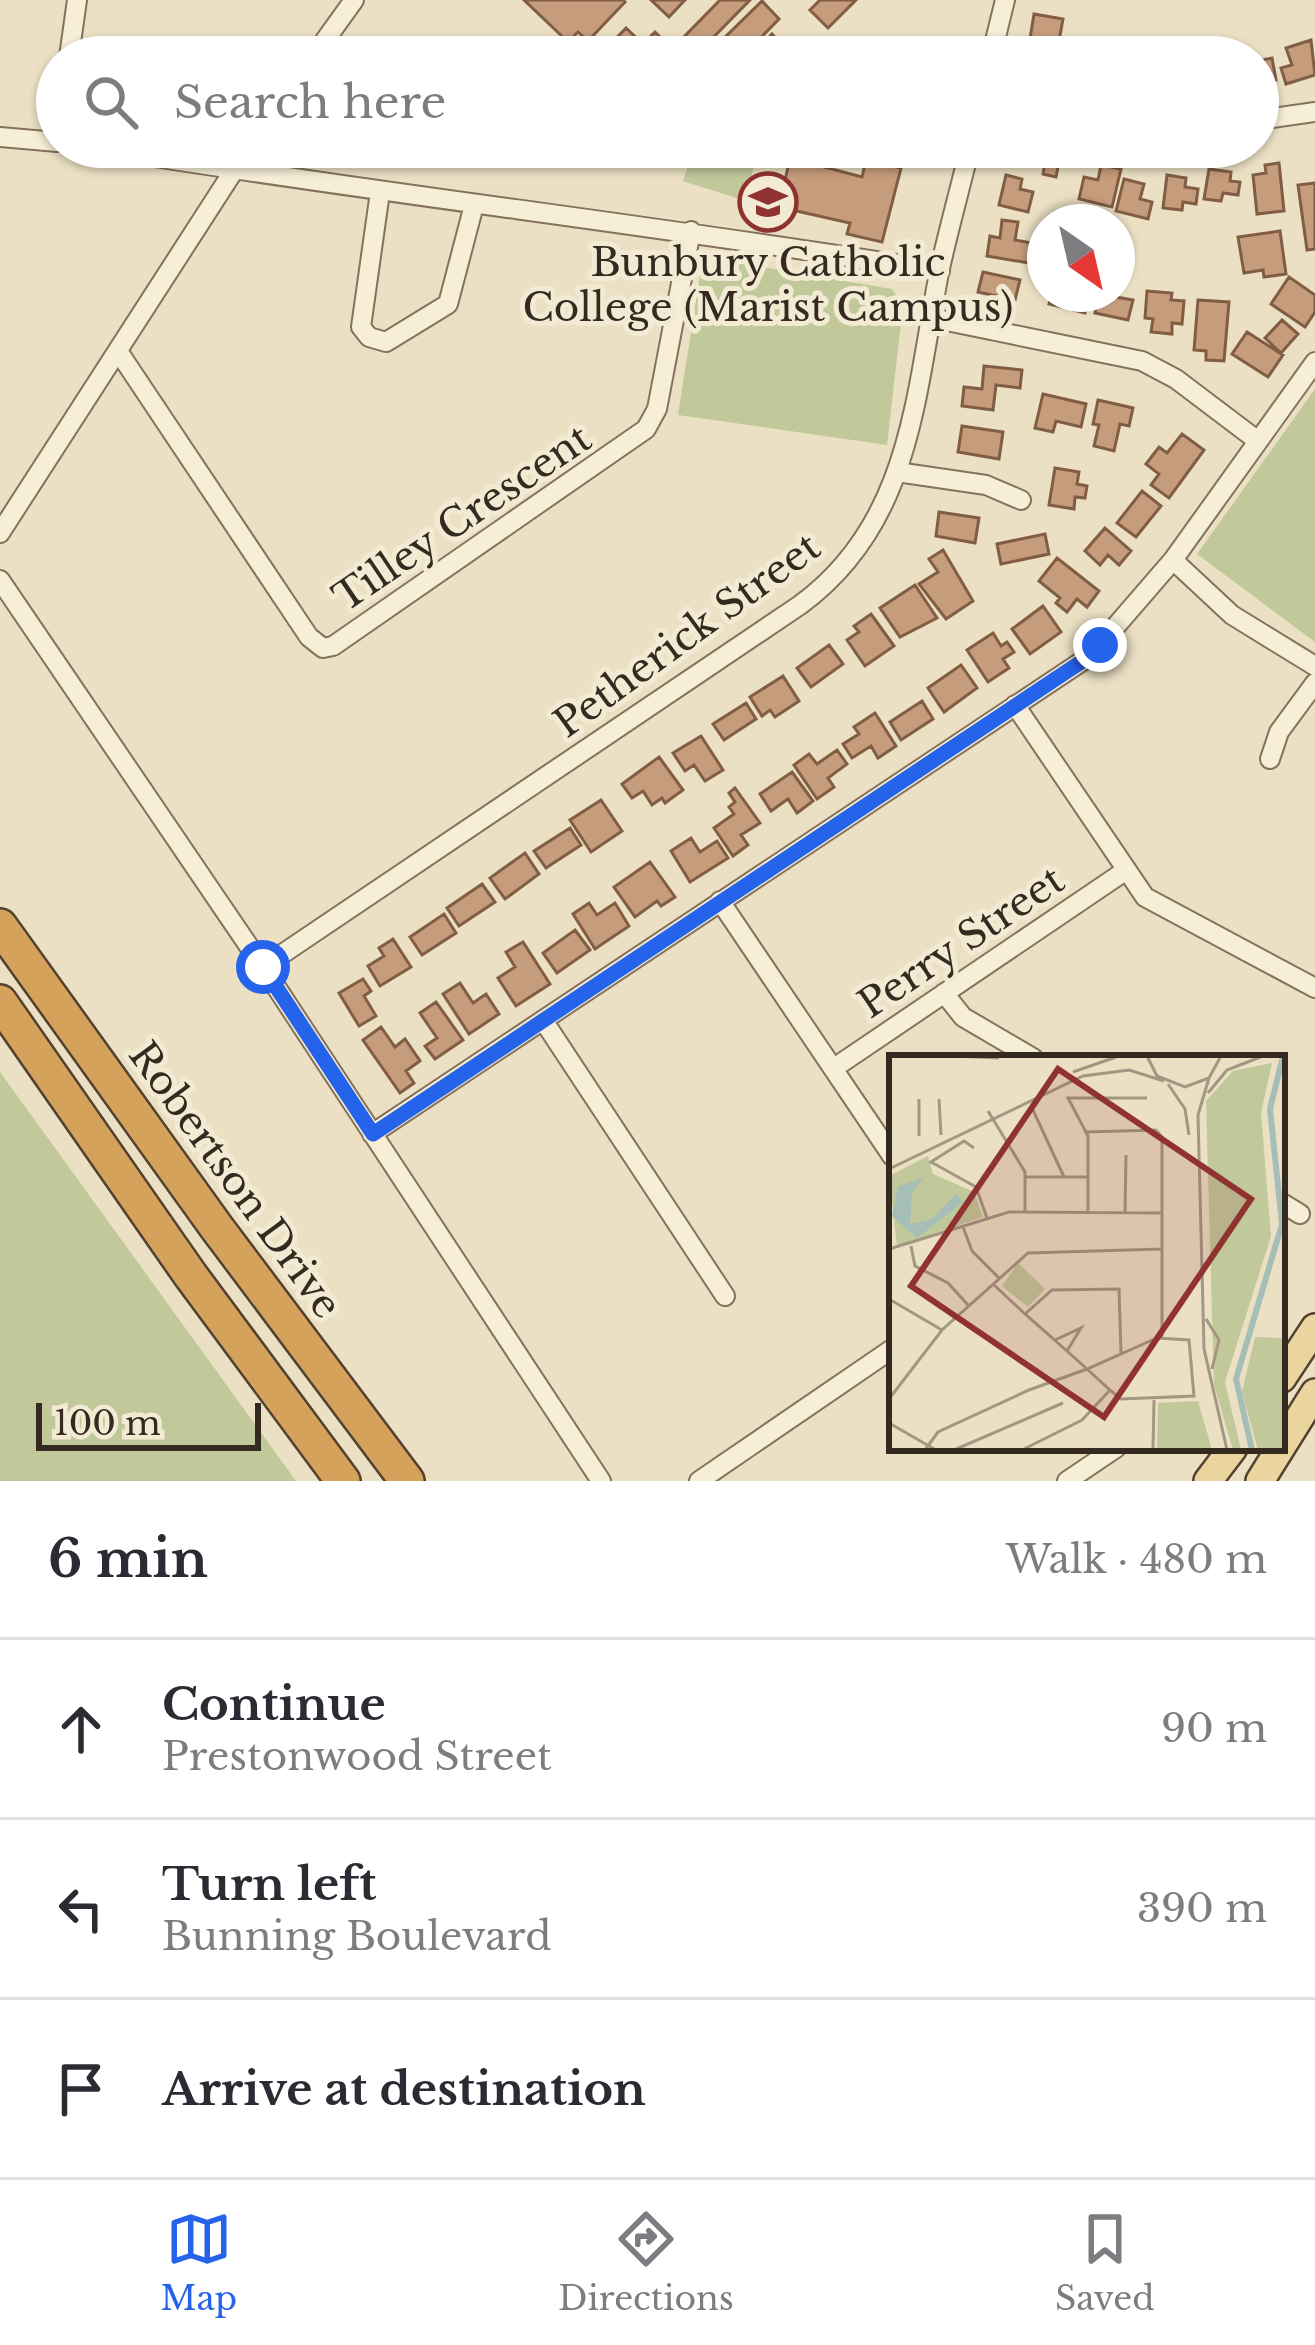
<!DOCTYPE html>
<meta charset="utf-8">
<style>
body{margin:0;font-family:"Libre Baskerville",serif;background:#f2f2f3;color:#2b2b33}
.compass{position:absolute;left:1027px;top:204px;width:108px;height:108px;border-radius:50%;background:#fff;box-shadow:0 3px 9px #0004;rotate:146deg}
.scale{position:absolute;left:36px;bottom:30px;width:225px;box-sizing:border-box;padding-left:12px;border:6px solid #352a1f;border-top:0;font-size:33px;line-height:42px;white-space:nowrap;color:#352a1f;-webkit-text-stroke:9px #f3ead3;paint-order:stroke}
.stop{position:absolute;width:36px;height:36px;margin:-27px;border:9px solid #2563eb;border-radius:50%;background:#fff}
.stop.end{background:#2563eb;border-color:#fff;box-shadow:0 3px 12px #0008}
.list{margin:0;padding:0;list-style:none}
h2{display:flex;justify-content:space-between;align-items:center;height:156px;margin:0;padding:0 48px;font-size:51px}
h2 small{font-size:39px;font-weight:400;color:#7c7c81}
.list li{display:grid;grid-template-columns:78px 1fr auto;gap:36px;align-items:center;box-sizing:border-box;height:180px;padding:0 48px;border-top:3px solid #e1e1e2}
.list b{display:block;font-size:45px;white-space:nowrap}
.list p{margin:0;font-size:39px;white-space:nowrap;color:#7c7c81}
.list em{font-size:39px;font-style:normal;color:#7c7c81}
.icon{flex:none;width:66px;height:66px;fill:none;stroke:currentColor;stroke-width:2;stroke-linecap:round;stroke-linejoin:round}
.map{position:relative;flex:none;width:1315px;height:1481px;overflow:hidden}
.search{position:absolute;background:#fff;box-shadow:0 3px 9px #0004;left:36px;right:36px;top:36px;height:132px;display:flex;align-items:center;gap:30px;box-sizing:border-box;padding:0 42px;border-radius:66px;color:#7c7c81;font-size:45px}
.sheet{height:696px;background:#fff}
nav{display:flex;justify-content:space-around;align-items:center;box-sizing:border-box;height:168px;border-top:3px solid #e1e1e2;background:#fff;font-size:33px;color:#7c7c81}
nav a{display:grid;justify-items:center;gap:6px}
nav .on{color:#2563eb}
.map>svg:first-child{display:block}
.green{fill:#c1c899}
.building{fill:#c69d7c;stroke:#815d43;stroke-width:3}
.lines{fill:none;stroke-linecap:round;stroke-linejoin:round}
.street-casing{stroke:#84725c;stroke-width:22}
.primary-casing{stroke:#524130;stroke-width:32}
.highway-casing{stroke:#524130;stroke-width:38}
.street{stroke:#f6eed6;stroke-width:18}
.primary{stroke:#ebd59e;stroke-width:27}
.highway{stroke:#d4a25a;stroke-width:33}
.route{stroke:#2563eb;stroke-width:15}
.labels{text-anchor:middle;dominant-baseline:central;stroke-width:10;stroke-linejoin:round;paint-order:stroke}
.poi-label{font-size:39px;fill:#352a1f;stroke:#f3ead3}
.street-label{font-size:39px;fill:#352a1f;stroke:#f3ead3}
.inset-river{fill:none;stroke:#a5beb7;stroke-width:6}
.inset-road{fill:none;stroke:#a29782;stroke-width:3}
.view{fill:#8f3230;fill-opacity:0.15;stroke:#8f3230;stroke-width:6}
.inset-edge{fill:none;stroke:#352a1f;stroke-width:6}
</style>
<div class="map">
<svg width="1315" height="1481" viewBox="0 0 1315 1481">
<rect width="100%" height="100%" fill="#ebe0c4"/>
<path class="green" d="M694,147H761L743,200L683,181Z
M721,260L892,289L903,305L887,445L678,415L700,275Z
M1315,389V642L1197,554Z
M0,1072L296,1481H0Z"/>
<path class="building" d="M524,0H623L625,2L588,41L578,32L568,42Z
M651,0H685L669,17Z
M720,0H750L694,57L678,43Z
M820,0H856L828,28L810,10Z
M762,1L779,19L742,57H728L716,46Z
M1034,14L1063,19L1056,57H1027Z
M626,28L643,44L655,32L681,57H598Z
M772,34L779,42L765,57H750Z
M1311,40L1315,75L1286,84L1281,68L1292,65L1286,48Z
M1074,44L1105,51L1103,57H1071Z
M1272,58L1276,80L1258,83V61Z
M1013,147H1062L1056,177L1043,174L1045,162L1011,155Z
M790,158L862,177L866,160L901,168L882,242L847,234L850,223L779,207Z
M1279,163L1284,211L1257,214L1253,175L1266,173L1265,165Z
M1101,165L1121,169L1112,207L1079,199L1084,177L1098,180Z
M1209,169L1231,172L1230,181L1240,182L1238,195L1223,193L1221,201L1204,199Z
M1006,175L1022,179L1020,189L1033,192L1028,212L999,205Z
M1167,175L1186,178L1185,187L1198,189L1196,204L1183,202L1182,210L1163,208Z
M1124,179L1144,184L1140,199L1152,202L1148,219L1116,211Z
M1315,183V249L1307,250L1298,185Z
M1002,220L1018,222L1015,240L1032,243L1029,263L987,256L990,236L1000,238Z
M1280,231L1286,274L1264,277L1263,270L1244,273L1238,237Z
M983,272L1020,280L1015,300L978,292Z
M1289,277L1315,295V312L1305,327L1271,304Z
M1147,291L1172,293L1171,300L1184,301L1182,324L1172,323V334L1151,332L1153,319L1145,318Z
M1052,294H1090L1085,313L1049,304Z
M1099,294L1133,300L1128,320L1095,313Z
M1198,300L1229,302L1224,361L1206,360V351L1194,350Z
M1282,320L1298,334L1281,353L1265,338Z
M1247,332L1283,355L1268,377L1232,354Z
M984,366L1022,370L1020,388L996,385L993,410L962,406L964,387L982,389Z
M1043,394L1086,404L1081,427L1056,421L1053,432L1035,428Z
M1098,400L1133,408L1129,426L1120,424L1114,451L1094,446L1099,425L1093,424Z
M962,426L1003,432L999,459L958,452Z
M1182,434L1204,450L1169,498L1151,485L1159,474L1146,464L1159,447L1167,453Z
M1055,468L1079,472L1077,484L1087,486L1085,498L1075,497L1074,509L1049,505Z
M1142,491L1161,506L1136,537L1117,523Z
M939,512L979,518L975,543L936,536Z
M1105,528L1131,551L1119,565L1108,555L1100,565L1085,551Z
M1045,534L1049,554L1001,564L997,544Z
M943,550L973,601L946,619L919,584L938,572L929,559Z
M1057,558L1099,591L1087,607L1077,599L1067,612L1056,603L1060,598L1039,581Z
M915,585L937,618L900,637L880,608Z
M1043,606L1061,632L1030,654L1012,629Z
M871,614L894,646L865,666L847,640L859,632L854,626Z
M993,633L1001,646L1007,642L1014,652L1003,659L1009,668L988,682L967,650Z
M829,645L843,664L811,687L797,668Z
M961,665L977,688L944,712L928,688Z
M783,676L799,701L775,717L770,710L762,716L750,697Z
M922,701L933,719L901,740L890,722Z
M746,703L756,719L724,740L713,724Z
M875,713L896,746L878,758L871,746L852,758L843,744L859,734L854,727Z
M701,736L723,770L705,781L694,765L685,771L673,753Z
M837,750L847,764L828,778L834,787L817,799L794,765L809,754L817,764Z
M659,757L683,790L665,803L662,798L652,805L643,791L632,798L622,784Z
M792,772L813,801L797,813L788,799L771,811L760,794Z
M735,788L760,823L741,835L748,845L733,856L714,828L734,814L729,807L735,802L729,793Z
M601,800L622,831L591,852L570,820Z
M570,828L581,845L546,868L534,851Z
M691,838L700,852L717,841L728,858L690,882L671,851Z
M525,853L539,874L505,899L490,878Z
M650,862L675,897L661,906L657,901L635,917L614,887Z
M482,884L495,902L459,926L447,908Z
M589,903L597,915L615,903L629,926L595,949L573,914Z
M444,914L456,933L422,955L410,937Z
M575,930L590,950L557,973L543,953Z
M393,939L411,967L380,986L368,966L384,956L379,948Z
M523,942L550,984L516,1006L498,978L515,967L506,952Z
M363,979L371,991L364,996L376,1016L359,1026L339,993Z
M460,983L473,1003L486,994L499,1014L469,1034L443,994Z
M436,1002L463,1040L435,1059L425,1046L437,1038L420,1013Z
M381,1027L395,1047L405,1039L420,1061L406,1071L414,1083L400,1093L363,1040Z"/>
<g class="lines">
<defs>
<path id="street" d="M69,57L77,0
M313,57L354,0
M991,57L1005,0
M1258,120L1315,112
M0,137L57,142
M91,147C373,193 657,225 940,271
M380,192L361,327L369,337L386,342L448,304L474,205
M932,318L1142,361L1176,379L1258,441
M118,351L309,637L323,648L333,646L646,429L657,409L691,231
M897,472L986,485L1021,500
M0,533L249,147
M1173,560L1232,615L1315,666
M0,580L263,967L601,1481
M1015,705L1145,897L1315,988
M1270,759L1279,732L1315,683
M720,901L892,1156
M263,967L800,605C911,524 915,396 939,273C948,231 960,189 970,147
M944,993L963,1017L1033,1058
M543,1020L725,1296
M834,1068L1125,871
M372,1134L1090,656L1173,560L1315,362
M1282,1203L1300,1214
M699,1481L892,1349
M1067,1481L1116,1448"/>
<path id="primary" d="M1282,1378L1315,1328
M1208,1481L1233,1448
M1260,1481L1315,1393"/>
<path id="highway" d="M0,926L217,1228L407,1481
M0,1002L191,1276L343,1481"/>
</defs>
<use href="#street" class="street-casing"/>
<use href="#primary" class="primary-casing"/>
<use href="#highway" class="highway-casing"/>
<use href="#street" class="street"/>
<use href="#primary" class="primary"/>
<use href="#highway" class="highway"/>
</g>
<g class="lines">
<path class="route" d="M263,967L373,1134L1090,656L1100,645"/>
</g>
<defs>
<symbol id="school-ring" viewBox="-11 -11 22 22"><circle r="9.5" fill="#f3ead3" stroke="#8f3230" stroke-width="1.5"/><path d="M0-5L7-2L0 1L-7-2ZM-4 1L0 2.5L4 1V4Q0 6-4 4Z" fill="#8f3230"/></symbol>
</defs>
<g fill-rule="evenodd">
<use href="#school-ring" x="735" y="169" width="66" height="66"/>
</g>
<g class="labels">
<g class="poi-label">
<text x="768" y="262">Bunbury Catholic<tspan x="768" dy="45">College (Marist Campus)</tspan></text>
</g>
<g class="street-label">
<text transform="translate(462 518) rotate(-34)">Tilley Crescent</text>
<text transform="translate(687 635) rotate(-36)">Petherick Street</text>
<text transform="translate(961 942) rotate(-34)">Perry Street</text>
<text transform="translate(235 1180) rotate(54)">Robertson Drive</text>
</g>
</g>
<g transform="translate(889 1055)">
<rect width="396" height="396" fill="#ebe0c4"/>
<path d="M383,8L372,58L382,181L336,327L352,395H344L325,330L317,46L344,16ZM39,101L44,119L85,137L94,162L8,191L0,121ZM129,208L156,234L139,252L113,231ZM366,282L396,283V395H369L353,337ZM309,346L323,395H268L269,348Z" fill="#c1c899"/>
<path d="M35,122L23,137L21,169L43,164L67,139L74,147L28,183L3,161L9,132Z" fill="#a5beb7"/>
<path class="inset-river" d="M363,395L347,324L393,169L381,54L394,1"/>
<path class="inset-road" d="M65,1L110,3M258,1L268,21L296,32L320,23L332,1M184,17L230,1M320,23L309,60L315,294L338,395M279,29L296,54L300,80M319,38L338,15L374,1M30,44V81M50,44L52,80M144,55L175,122M99,56L136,117V158M197,77L267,75L273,82V283M85,93L75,86L42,107L87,132L98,163M0,114L194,21L240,15L275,26M136,122H198M199,158V81L179,43H258M236,158L237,100M74,172L83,196L110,223M22,191L26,211L59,228L80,251M0,194L120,157L273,158M0,244L53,275M136,259L163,235L230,234L232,298M317,264L330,285L323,314M166,285L192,273L178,296M0,344L53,275L139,198L272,194M0,368L47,395M36,395L49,377L140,335L198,314L268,283L300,285L305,341L232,344L221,335L198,314L178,296L136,259L104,229M65,395L174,348M133,395L193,365L221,335M264,395L265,345"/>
<path class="view" d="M169,14L362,144L215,362L22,231Z"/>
<rect width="396" height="396" class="inset-edge"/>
</g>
</svg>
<svg class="compass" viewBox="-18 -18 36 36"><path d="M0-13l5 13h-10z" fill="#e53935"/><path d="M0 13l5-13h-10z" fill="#7c7c81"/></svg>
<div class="scale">100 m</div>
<div class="stop" style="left:263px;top:967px"></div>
<div class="stop end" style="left:1100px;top:645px"></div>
<div class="search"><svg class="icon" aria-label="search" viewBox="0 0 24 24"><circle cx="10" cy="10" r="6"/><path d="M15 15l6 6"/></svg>Search here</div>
</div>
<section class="sheet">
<h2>6 min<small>Walk · 480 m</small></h2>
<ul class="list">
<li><svg class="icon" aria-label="ahead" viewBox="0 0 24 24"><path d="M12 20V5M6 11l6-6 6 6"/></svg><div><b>Continue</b><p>Prestonwood Street</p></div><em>90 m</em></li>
<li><svg class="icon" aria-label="left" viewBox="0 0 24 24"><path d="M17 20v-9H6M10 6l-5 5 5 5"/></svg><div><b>Turn left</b><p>Bunning Boulevard</p></div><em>390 m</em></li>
<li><svg class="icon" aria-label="arrive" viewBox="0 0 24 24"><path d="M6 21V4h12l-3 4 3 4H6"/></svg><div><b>Arrive at destination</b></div></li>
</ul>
</section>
<nav>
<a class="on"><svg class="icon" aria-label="map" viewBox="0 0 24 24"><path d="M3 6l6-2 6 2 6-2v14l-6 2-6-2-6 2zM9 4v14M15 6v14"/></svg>Map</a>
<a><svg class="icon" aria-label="directions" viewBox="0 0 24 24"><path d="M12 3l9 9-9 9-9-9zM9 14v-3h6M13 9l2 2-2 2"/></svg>Directions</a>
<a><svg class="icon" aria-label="saved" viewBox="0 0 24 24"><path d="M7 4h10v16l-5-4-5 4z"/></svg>Saved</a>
</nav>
